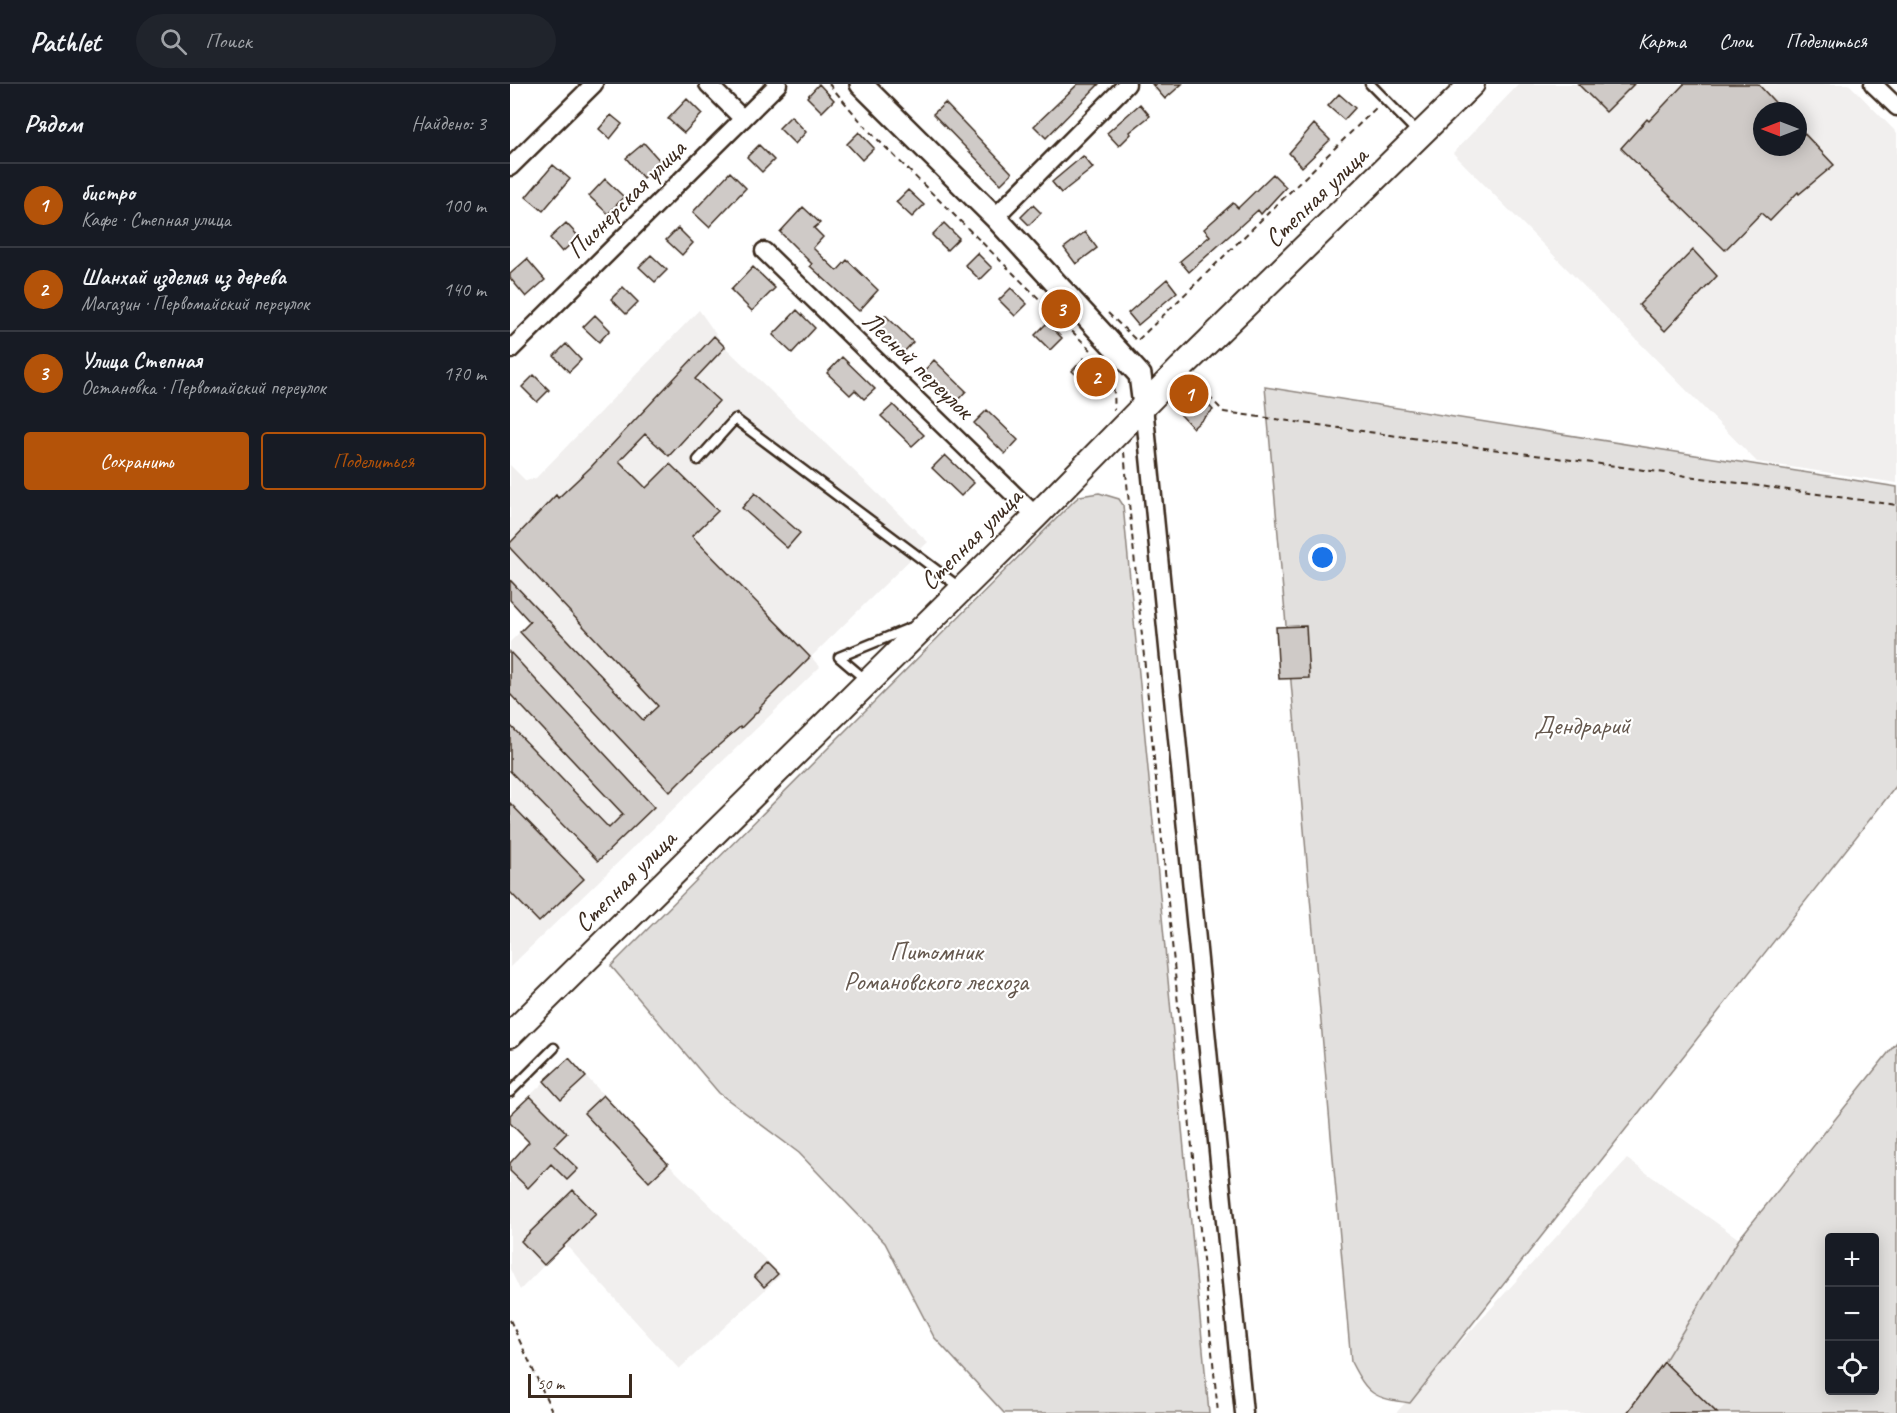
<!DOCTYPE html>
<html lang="ru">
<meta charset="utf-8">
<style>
body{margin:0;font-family:Caveat,sans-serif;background:#20242c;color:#f1f3f6}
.controls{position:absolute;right:18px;bottom:18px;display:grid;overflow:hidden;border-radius:6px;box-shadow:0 3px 15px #0003}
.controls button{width:54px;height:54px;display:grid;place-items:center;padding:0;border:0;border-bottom:2px solid #363941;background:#171b24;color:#f1f3f6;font:30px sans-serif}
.compass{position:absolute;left:1243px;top:18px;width:54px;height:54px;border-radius:50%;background:#171b24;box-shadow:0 3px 15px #0003;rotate:270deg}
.scale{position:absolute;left:18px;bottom:15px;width:104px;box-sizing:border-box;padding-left:6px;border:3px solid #3b2a1e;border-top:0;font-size:16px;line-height:21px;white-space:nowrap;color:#3b2a1e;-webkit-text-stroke:4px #fff;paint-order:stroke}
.you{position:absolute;left:813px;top:474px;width:21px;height:21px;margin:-15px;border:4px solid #fff;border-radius:50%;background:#1a73e8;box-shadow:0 0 0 9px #1a73e833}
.badge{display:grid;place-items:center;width:39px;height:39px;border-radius:50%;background:#b45309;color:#fff;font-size:20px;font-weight:700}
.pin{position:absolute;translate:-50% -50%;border:3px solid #fff;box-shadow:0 2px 6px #0006}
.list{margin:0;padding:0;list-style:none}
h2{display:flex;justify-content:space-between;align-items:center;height:78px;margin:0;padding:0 24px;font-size:26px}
h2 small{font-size:20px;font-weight:400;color:#9ea1a6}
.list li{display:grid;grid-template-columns:39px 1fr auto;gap:18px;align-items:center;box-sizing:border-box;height:84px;padding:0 24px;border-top:2px solid #363941}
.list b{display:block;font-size:22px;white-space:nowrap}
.list p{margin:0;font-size:20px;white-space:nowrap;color:#9ea1a6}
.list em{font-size:20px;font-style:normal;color:#9ea1a6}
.actions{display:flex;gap:12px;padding:18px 24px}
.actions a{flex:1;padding:14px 0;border:2px solid #b45309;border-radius:6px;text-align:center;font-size:21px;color:#b45309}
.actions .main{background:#b45309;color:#fff}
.icon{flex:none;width:33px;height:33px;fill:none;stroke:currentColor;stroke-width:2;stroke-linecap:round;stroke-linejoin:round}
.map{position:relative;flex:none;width:1387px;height:1329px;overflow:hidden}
header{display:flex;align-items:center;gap:36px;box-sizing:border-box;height:84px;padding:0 30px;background:#171b24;border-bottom:2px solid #363941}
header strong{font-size:28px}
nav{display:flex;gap:33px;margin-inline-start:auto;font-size:21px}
.search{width:420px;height:54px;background:#20242c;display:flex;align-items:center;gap:15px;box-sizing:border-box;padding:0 21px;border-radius:33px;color:#9ea1a6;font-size:22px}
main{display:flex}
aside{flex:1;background:#171b24}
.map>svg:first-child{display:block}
.built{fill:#f1efee;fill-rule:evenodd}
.green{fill:#e2e0de;stroke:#8e857e;stroke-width:1.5;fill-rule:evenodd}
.building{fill:#cfcac7;stroke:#3b2a1e;stroke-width:1.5}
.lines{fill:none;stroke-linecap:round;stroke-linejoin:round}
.service-casing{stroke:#3b2a1e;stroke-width:13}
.minor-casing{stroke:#3b2a1e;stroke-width:21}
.tertiary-casing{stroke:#3b2a1e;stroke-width:26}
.secondary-casing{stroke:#3b2a1e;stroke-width:28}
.path{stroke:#3b2a1e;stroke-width:2;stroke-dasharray:6 4.5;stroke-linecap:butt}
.service{stroke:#fff;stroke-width:8}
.minor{stroke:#fff;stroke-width:16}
.tertiary{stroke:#fff;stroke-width:21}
.secondary{stroke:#fff;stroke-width:24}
.labels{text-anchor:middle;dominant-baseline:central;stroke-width:4.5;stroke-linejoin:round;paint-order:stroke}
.street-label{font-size:26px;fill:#3b2a1e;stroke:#fff}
.park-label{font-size:26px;fill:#65584e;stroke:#fff}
</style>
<header>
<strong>Pathlet</strong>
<div class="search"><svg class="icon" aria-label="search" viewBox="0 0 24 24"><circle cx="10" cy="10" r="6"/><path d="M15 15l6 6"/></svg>Поиск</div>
<nav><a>Карта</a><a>Слои</a><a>Поделиться</a></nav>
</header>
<main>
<aside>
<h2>Рядом<small>Найдено: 3</small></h2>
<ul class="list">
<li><span class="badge">1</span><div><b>бистро</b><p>Кафе · Степная улица</p></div><em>100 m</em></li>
<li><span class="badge">2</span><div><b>Шанхай изделия из дерева</b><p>Магазин · Первомайский переулок</p></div><em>140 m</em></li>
<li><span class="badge">3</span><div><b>Улица Степная</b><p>Остановка · Первомайский переулок</p></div><em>170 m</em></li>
</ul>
<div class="actions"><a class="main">Сохранить</a><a>Поделиться</a></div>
</aside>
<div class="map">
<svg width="1387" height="1329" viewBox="0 0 1387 1329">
<rect width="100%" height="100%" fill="#fff"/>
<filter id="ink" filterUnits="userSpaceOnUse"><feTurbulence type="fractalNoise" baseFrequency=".0167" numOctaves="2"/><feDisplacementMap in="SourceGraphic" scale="12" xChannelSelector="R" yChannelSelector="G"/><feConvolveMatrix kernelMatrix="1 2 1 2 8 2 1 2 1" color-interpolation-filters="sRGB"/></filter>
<g filter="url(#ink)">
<path class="built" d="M1009,0H1339L1387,49V399L1247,378L943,69ZM1252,27H1288V63H1252Z
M189,226L215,263L418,458L301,573L310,583L0,883V558L20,538L0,516V381L16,397L26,394Z
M59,974L158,1080L271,1191L169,1285L55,1160L10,1206L0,1185V1079L20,1060L0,1039V1031Z
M1117,1075L1229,1155L1155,1278L1207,1329H886Z"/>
<path class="green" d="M755,303L1387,403V701L900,1319C863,1314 858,1311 841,1278Z
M589,409L609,415L613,421L699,1329H494L424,1253L375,1159L289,1069L209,1009L101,882L565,416L570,412Z
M1387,958V1329H1207L1154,1278L1229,1155ZM1320,1154H1364V1306H1320Z"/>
<path class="building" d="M309,0L324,16L312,28L297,13Z
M568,0H589L536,54L524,42Z
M642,0H672L655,15Z
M1068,0H1124L1096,28Z
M1174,0H1248L1273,27H1252V63H1288V43L1324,81L1289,110L1288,108L1260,137L1251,129L1215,166L1111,64L1137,35L1139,37Z
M829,10L845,24L834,36L818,22Z
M177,15L192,30L174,49L158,35Z
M435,19L502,89L491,100L423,30Z
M630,20L640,32L620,48L621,50L609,62L597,49Z
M101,31L112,40L100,55L89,45Z
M281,32L296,48L285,60L269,44Z
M804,40L820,56L792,83L779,69Z
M349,48L364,64L352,76L337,60Z
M134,59L151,78L133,94L116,74Z
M249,61L264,76L252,88L237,73Z
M573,72L583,84L551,109L542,98Z
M43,81L60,95L33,127L16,113Z
M220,88L236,104L199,143L183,128Z
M763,90L776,103L751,130L748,126L679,188L670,177L700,152L694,145L723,119L728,124Z
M95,95L114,113L98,130L79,112Z
M398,106L414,121L402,133L386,118Z
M523,121L531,129L519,141L511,133Z
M293,123L310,139L304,144L313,153L303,164L327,187L337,176L368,206L349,227L300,182L302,180L270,148Z
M56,139L69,153L52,168L40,154Z
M434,139L449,154L437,166L422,151Z
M168,144L183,159L172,171L156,156Z
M575,148L587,164L566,180L554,164Z
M1183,166L1207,192L1155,247L1129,221Z
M467,169L482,184L470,196L455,181Z
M141,171L157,186L145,198L129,183Z
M17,175L35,196L16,213L0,194V190Z
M243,183L265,204L242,227L221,206Z
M657,195L667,208L628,241L618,229Z
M113,203L128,218L116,230L101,215Z
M501,204L517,220L505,232L489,216Z
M287,226L305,244L282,269L263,251Z
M85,231L100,246L89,258L73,243Z
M375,231L403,258L393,269L365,241Z
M537,239L552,254L540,266L525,251Z
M204,252L215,263L185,295L209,317L159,372L135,350L109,377L136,404L160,380L208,427L182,452L300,573L250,623L251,624L231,644L230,643L195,673L160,708L10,548L20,538L0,516V496L133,636L148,622L0,464V459L46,411L48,414L80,384Z
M56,260L71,276L59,288L44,272Z
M332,273L365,305L354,315L345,306L340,311L317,289Z
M574,274L589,290L578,302L562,287Z
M424,276L456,307L445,319L413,288Z
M24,291L39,306L27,318L12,303Z
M677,298L703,326L683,344L671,331L679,322L667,309Z
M383,321L414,351L402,362L371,332Z
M477,326L508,356L495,370L464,339Z
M435,371L464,399L451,412L422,384Z
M245,409L290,449L277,464L232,424Z
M796,542L799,594L769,595L766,543Z
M0,568L144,723L88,777L0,687V641L99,744L113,730L0,610Z
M0,719L74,795L29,838L0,808Z
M59,974L76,993L51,1016L34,997Z
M93,1011L158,1080L139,1098L74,1029Z
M20,1012L57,1049L44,1062L68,1085L57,1096L41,1080L18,1104L0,1087V1079L19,1058L0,1039V1031Z
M63,1106L86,1130L34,1181L11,1157Z
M257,1179L268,1190L254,1203L244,1192Z
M1154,1278L1207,1329H1117Z"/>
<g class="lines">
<defs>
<path id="service" d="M860,0L908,49
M188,376L225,335L449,503
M356,596L329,573L400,544
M0,1008L44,964"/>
<path id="minor" d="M198,0L233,35
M1363,0L1387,23
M0,83L84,0
M485,133L617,0
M254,167L526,432
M0,266L268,0
M634,322L734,1329"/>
<path id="tertiary" d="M351,0L485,133L630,291L634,322"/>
<path id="secondary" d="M0,951L526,432L671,284L962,0"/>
</defs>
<use href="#service" class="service-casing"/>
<use href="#minor" class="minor-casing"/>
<use href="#tertiary" class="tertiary-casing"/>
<use href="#secondary" class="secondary-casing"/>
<path class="path" d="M319,0L358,46L582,267
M598,229L627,257L867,23
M590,275C601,291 606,306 604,326
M684,297L714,328L1387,421
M614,368L708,1329
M0,1236L43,1329"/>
<use href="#service" class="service"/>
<use href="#minor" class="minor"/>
<use href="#tertiary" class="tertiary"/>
<use href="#secondary" class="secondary"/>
</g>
</g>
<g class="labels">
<g class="street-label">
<text transform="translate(806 113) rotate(-44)">Степная улица</text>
<text transform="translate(116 115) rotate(-45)">Пионерская улица</text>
<text transform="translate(408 281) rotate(44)">Лесной переулок</text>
<text transform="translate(461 455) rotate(-45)">Степная улица</text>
<text transform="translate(115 797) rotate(-45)">Степная улица</text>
</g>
<g class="park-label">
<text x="1072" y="641">Дендрарий</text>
<text x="426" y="867">Питомник<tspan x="426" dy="30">Романовского лесхоза</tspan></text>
</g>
</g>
</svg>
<div class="controls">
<button>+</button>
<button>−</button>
<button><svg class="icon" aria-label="locate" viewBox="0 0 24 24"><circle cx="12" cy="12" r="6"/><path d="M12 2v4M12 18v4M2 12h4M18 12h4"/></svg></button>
</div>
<svg class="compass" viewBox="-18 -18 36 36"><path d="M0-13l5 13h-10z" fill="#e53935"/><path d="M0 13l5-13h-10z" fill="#9ea1a6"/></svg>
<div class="scale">50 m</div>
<div class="you"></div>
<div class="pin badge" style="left:679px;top:310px">1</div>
<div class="pin badge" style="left:586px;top:293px">2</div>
<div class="pin badge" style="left:551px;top:225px">3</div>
</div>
</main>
